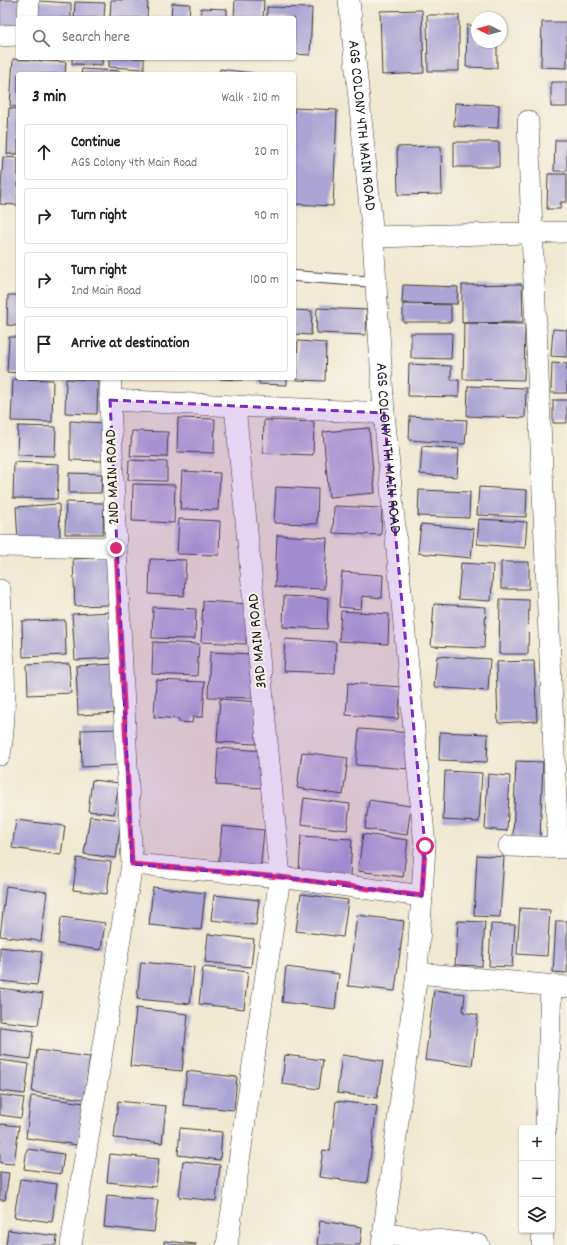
<!DOCTYPE html>
<meta charset="utf-8">
<style>
body{margin:0;font-family:Dekko,sans-serif;background:#f2f2f2;color:#202124}
.controls{position:absolute;right:12px;bottom:12px;display:grid;overflow:hidden;border-radius:4px;box-shadow:0 1px 3px #0004}
.controls button{width:36px;height:36px;display:grid;place-items:center;padding:0;border:0;border-bottom:1px solid #e0e0e0;background:#fff;color:#202124;font:20px sans-serif}
.compass{position:absolute;left:471px;top:12px;width:36px;height:36px;border-radius:50%;background:#fff;box-shadow:0 1px 3px #0004;rotate:275deg}
.stop{position:absolute;width:12px;height:12px;margin:-9px;border:3px solid #db2777;border-radius:50%;background:#fff}
.stop.end{background:#db2777;border-color:#fff;box-shadow:0 1px 4px #0008}
.list{margin:0;padding:0;list-style:none}
h2{display:flex;justify-content:space-between;align-items:center;height:52px;margin:0;padding:0 16px;font-size:17px}
h2 small{font-size:13px;font-weight:400;color:#757577}
.list li{display:grid;grid-template-columns:26px 1fr auto;gap:12px;align-items:center;box-sizing:border-box;height:56px;margin:0 8px 8px;padding:0 8px;border:1px solid #e0e0e0;border-radius:4px}
.list b{display:block;font-size:15px;white-space:nowrap}
.list p{margin:0;font-size:13px;white-space:nowrap;color:#757577}
.list em{font-size:13px;font-style:normal;color:#757577}
.icon{flex:none;width:22px;height:22px;fill:none;stroke:currentColor;stroke-width:2;stroke-linecap:round;stroke-linejoin:round}
.map{position:relative;flex:none;width:567px;height:1245px;overflow:hidden}
.search{position:absolute;background:#fff;box-shadow:0 1px 3px #0004;left:16px;top:16px;width:280px;height:44px;display:flex;align-items:center;gap:10px;box-sizing:border-box;padding:0 14px;border-radius:4px;color:#757577;font-size:15px}
.panel{position:absolute;background:#fff;box-shadow:0 1px 3px #0004;left:16px;top:72px;width:280px;height:308px;border-radius:4px}
.map>svg:first-child{display:block}
.building{fill:#aba4d4}
.lines{fill:none;stroke-linecap:round;stroke-linejoin:round}
.service-casing{stroke:#3c3b37;stroke-width:12}
.minor-casing{stroke:#3c3b37;stroke-width:22}
.service{stroke:#fff;stroke-width:10}
.minor{stroke:#fff;stroke-width:21}
.route{stroke:#db2777;stroke-width:5}
.marked{fill:#7b2cbf;fill-opacity:0.2;stroke:#7b2cbf;stroke-width:3;stroke-dasharray:8 5;stroke-linejoin:round}
.labels{text-anchor:middle;dominant-baseline:central;stroke-width:4;stroke-linejoin:round;paint-order:stroke}
.street-label{font-size:16px;fill:#1c1c1c;stroke:#f7f3e8}
</style>
<div class="map">
<svg width="567" height="1245" viewBox="0 0 567 1245">
<rect width="100%" height="100%" fill="#f7f3e8"/>
<filter id="ink" filterUnits="userSpaceOnUse"><feTurbulence type="fractalNoise" baseFrequency=".025" numOctaves="2"/><feDisplacementMap in="SourceGraphic" scale="8" xChannelSelector="R" yChannelSelector="G"/><feConvolveMatrix kernelMatrix="1 2 1 2 8 2 1 2 1" color-interpolation-filters="sRGB"/></filter>
<filter id="wash" filterUnits="userSpaceOnUse"><feTurbulence type="fractalNoise" baseFrequency=".012" numOctaves="4" result="noise"/><feDisplacementMap in="SourceGraphic" scale="16" xChannelSelector="R" yChannelSelector="G"/><feGaussianBlur stdDeviation="0.9" result="paint"/><feColorMatrix in="noise" values="0 0 0 0 0 0 0 0 0 0 0 0 0 0 0 0 0 1.4 0 .05"/><feComposite in="paint" operator="in"/></filter>
<g filter="url(#wash)">
<rect width="100%" height="100%" fill="#f0e8d0"/>
<g id="blocks">
<path class="building" d="M0,0H21L18,18V27H0Z
M111,0H148L147,18H110Z
M235,0H264L263,18H234Z
M39,1L71,3V18H38Z
M75,2L105,3L104,18H74Z
M172,3L190,4L189,18H171Z
M267,7L312,8L310,55L294,54V18H267Z
M201,8L227,9V18H200Z
M422,10L424,73L382,75L380,11Z
M427,15H459V71H428Z
M542,22H567V68L541,67Z
M467,25L477,26V42H497V68L466,67Z
M72,58H102V65L72,64Z
M109,58H144V69L109,67Z
M13,59L66,62L65,74H18V107L10,106Z
M82,69L120,71V74H81Z
M220,69L252,73V74H219Z
M551,82H567V107H551Z
M455,103L499,105L498,128L454,126Z
M9,108L18,109V154H7Z
M294,108L337,110L333,206L294,204Z
M555,140H567V171H554Z
M454,142H499V167H454Z
M441,146L442,194L398,195L397,147Z
M3,157L18,158V205L0,204Z
M548,174H567V202H561L560,209H547Z
M522,284L523,322L462,323V285Z
M403,285L458,287L457,304L402,303Z
M8,295H18V326L7,325Z
M403,304L451,305V322H403Z
M317,308L367,310L366,335L316,333Z
M294,310L312,311L311,335L294,334Z
M464,323L525,324L524,380L463,379Z
M553,329L567,330V357L551,356Z
M411,333H452L451,359L411,358Z
M9,337H18V373L7,372Z
M298,341L326,343L325,381L296,380Z
M552,363L567,364V393H551Z
M409,364L451,366V380H459V397L408,396Z
M220,378H242V380L220,379Z
M259,378H287V385L259,384Z
M13,379L53,380L52,422L11,421Z
M66,379L98,380L97,414L65,413Z
M468,386L526,388L525,418L467,416Z
M553,400H567V423H553Z
M410,416L467,420L465,444L409,440Z
M178,418L215,419L214,453L177,452Z
M264,420L314,422L313,455L263,453Z
M70,421L104,423L103,461L70,460Z
M18,426L56,427L55,456L17,455Z
M369,428L375,493L329,497L323,432Z
M132,431L168,432L167,457L130,456Z
M422,446L459,449L457,477L420,474Z
M129,460L167,462V481L128,480Z
M14,462L59,464L57,499L13,498Z
M182,471L220,473L218,510L180,509Z
M69,473L102,474L101,493H69Z
M133,484L175,485L174,523L132,521Z
M276,487L318,489L317,524L274,523Z
M479,487L527,490L526,517L477,515Z
M419,490L470,492L469,518L418,516Z
M66,502L104,503L103,534H65Z
M59,504L60,539L18,541L16,507Z
M334,506L382,508L381,535L333,533Z
M179,519L220,521L219,555L177,554Z
M479,519L527,522L525,548L477,544Z
M421,524L474,529L471,558L418,553Z
M277,535L327,538L324,589L275,587Z
M107,557L109,605L75,606L73,559Z
M150,559L186,560L184,596L149,594Z
M501,562H529V589H501Z
M461,563L493,565L491,601L458,599Z
M342,572L383,575L382,598L362,596L361,609L339,607Z
M284,596L328,598L327,629L283,627Z
M500,599L529,600L528,654H499Z
M203,601L248,604L246,644L201,642Z
M434,604L486,607L484,648L431,646Z
M153,607L196,609L195,639L152,638Z
M341,611L389,614L388,644L339,641Z
M111,612L113,658L75,660L72,614Z
M65,620L66,655L23,657L22,621Z
M285,639L336,642L335,673L283,671Z
M153,642L199,644L197,676L152,674Z
M210,652L253,654L252,698L208,697Z
M437,656L490,659L488,691L434,687Z
M534,661L537,721L498,723L496,662Z
M69,663L71,693L28,695L27,665Z
M117,664L119,713L78,715L76,666Z
M156,680L205,682L203,717H193L192,723L179,722V719L154,717Z
M348,683L401,687L398,719L346,715Z
M220,699L259,702L256,744L217,742Z
M119,729L120,765L82,767L81,730Z
M359,729L412,733L409,769L356,765Z
M440,732L488,734L487,762L439,760Z
M218,748L266,751L263,788L216,785Z
M302,752L348,758L343,795L297,788Z
M516,761L543,762L540,838L513,837Z
M445,771L482,773L479,822L443,820Z
M488,774L510,776L507,831L485,829Z
M92,780L119,783L114,814L88,811Z
M304,798L350,804L347,830L301,824Z
M369,800L411,806L407,835L365,829Z
M90,816L121,820L116,858L84,854Z
M16,820L65,826L61,855L12,848Z
M222,826L264,830L260,873L218,869Z
M363,834L408,840L403,877L358,871Z
M301,836L352,839L350,876L299,872Z
M477,855L504,857L500,917L474,916Z
M77,858L111,862L107,894L73,890Z
M6,886L47,892L41,941L0,936Z
M153,887L205,893L201,930L149,925Z
M301,894L348,900L343,937L296,931Z
M214,895L259,900L256,925L211,920Z
M520,908L550,910L547,956L517,954Z
M357,915L404,921L395,991L348,986Z
M61,917L105,923L101,950L58,944Z
M458,921L485,922L482,966L455,965Z
M556,921H567V973L553,972Z
M491,924L515,925L512,967L489,966Z
M208,934L254,939L251,967L205,962Z
M0,947L42,952L37,985L0,981Z
M141,962L194,967L190,1004L137,999Z
M203,967L248,972L244,1009L199,1004Z
M286,967L339,974L335,1009L282,1002Z
M0,988L43,994L38,1025L0,1021Z
M434,990L465,994L463,1012L478,1015L472,1066L425,1060Z
M136,1008L188,1014L182,1071L130,1066Z
M0,1027L34,1031L30,1059L0,1055Z
M37,1050L90,1057L84,1099L32,1092Z
M285,1055L323,1060L319,1089L282,1084Z
M342,1055L383,1061L377,1098L337,1093Z
M0,1060L29,1064L25,1094L0,1091Z
M187,1071L237,1077L234,1110L183,1105Z
M0,1095L24,1098L21,1118L0,1115Z
M31,1096L84,1103L78,1145L26,1138Z
M118,1101L166,1106L162,1143L114,1138Z
M336,1101L377,1106L367,1183L319,1177L323,1150L330,1151Z
M0,1124L19,1126L14,1164L0,1163Z
M180,1128L222,1132L220,1160L178,1155Z
M27,1149L64,1154L61,1174L24,1169Z
M110,1154L159,1159L156,1187L107,1182Z
M183,1161L220,1165L216,1201L179,1197Z
M0,1172L9,1173L5,1200H0Z
M20,1179L57,1184L52,1222L14,1217Z
M107,1195L158,1200L154,1232L104,1227Z
M320,1221L362,1227L360,1245H317Z
M8,1230L57,1236L56,1245H6Z
M164,1241L196,1244V1245H164Z"/>
</g>
</g>
<g filter="url(#ink)">
<use href="#blocks" fill-opacity="0" stroke="#3c3b37" stroke-width="1"/>
<g class="lines">
<defs>
<path id="service" d="M294,276L376,282"/>
<g id="minor">
<path id="s1" d="M349,0L373,237L384,413L425,846L417,973L382,1245"/>
<path d="M28,18L29,0"/>
<path d="M0,36L18,35"/>
<path d="M528,121L532,233L558,847"/>
<path d="M373,237L567,232"/>
<path d="M110,400L384,413"/>
<path d="M0,546L116,548"/>
<path d="M0,590C2,645 9,701 0,755"/>
<path d="M509,846L567,848"/>
<path d="M132,864L280,877L422,896"/>
<path d="M417,973L567,987"/>
<path d="M546,1128L551,987"/>
<path d="M384,1234L479,1245"/>
<path d="M71,1245L132,864L116,548L110,400L111,378"/>
<path d="M227,1245L280,877L235,406"/>
<path d="M542,1245L543,1230"/>
</g>
</defs>
<use href="#service" class="service-casing"/>
<use href="#minor" class="minor-casing"/>
<use href="#service" class="service"/>
<use href="#minor" class="minor"/>
</g>
</g>
<g class="lines" filter="url(#ink)">
<path class="route" d="M116,548L132,864L280,877L422,896L425,846"/>
</g>
<path class="marked" d="M110,400L384,413L425,846L422,896L280,877L132,864Z"/>
<g class="labels">
<g class="street-label">
<text stroke="none"><textPath href="#s1" startOffset="126">AGS COLONY 4TH MAIN ROAD</textPath></text>
<text stroke="none"><textPath href="#s1" startOffset="450">AGS COLONY 4TH MAIN ROAD</textPath></text>
<text transform="translate(113 477) rotate(-92)">2ND MAIN ROAD</text>
<text transform="translate(258 641) rotate(-95)">3RD MAIN ROAD</text>
</g>
</g>
</svg>
<div class="controls">
<button>+</button>
<button>−</button>
<button><svg class="icon" aria-label="layers" viewBox="0 0 24 24"><path d="M12 4l9 5-9 5-9-5zM3 14l9 5 9-5"/></svg></button>
</div>
<svg class="compass" viewBox="-18 -18 36 36"><path d="M0-13l5 13h-10z" fill="#e53935"/><path d="M0 13l5-13h-10z" fill="#757577"/></svg>
<div class="stop" style="left:425px;top:846px"></div>
<div class="stop end" style="left:116px;top:548px"></div>
<div class="search"><svg class="icon" aria-label="search" viewBox="0 0 24 24"><circle cx="10" cy="10" r="6"/><path d="M15 15l6 6"/></svg>Search here</div>
<section class="panel">
<h2>3 min<small>Walk · 210 m</small></h2>
<ul class="list">
<li><svg class="icon" aria-label="ahead" viewBox="0 0 24 24"><path d="M12 20V5M6 11l6-6 6 6"/></svg><div><b>Continue</b><p>AGS Colony 4th Main Road</p></div><em>20 m</em></li>
<li><svg class="icon" aria-label="right" viewBox="0 0 24 24"><path d="M7 20v-9h11M14 6l5 5-5 5"/></svg><div><b>Turn right</b></div><em>90 m</em></li>
<li><svg class="icon" aria-label="right" viewBox="0 0 24 24"><path d="M7 20v-9h11M14 6l5 5-5 5"/></svg><div><b>Turn right</b><p>2nd Main Road</p></div><em>100 m</em></li>
<li><svg class="icon" aria-label="arrive" viewBox="0 0 24 24"><path d="M6 21V4h12l-3 4 3 4H6"/></svg><div><b>Arrive at destination</b></div></li>
</ul>
</section>
</div>
